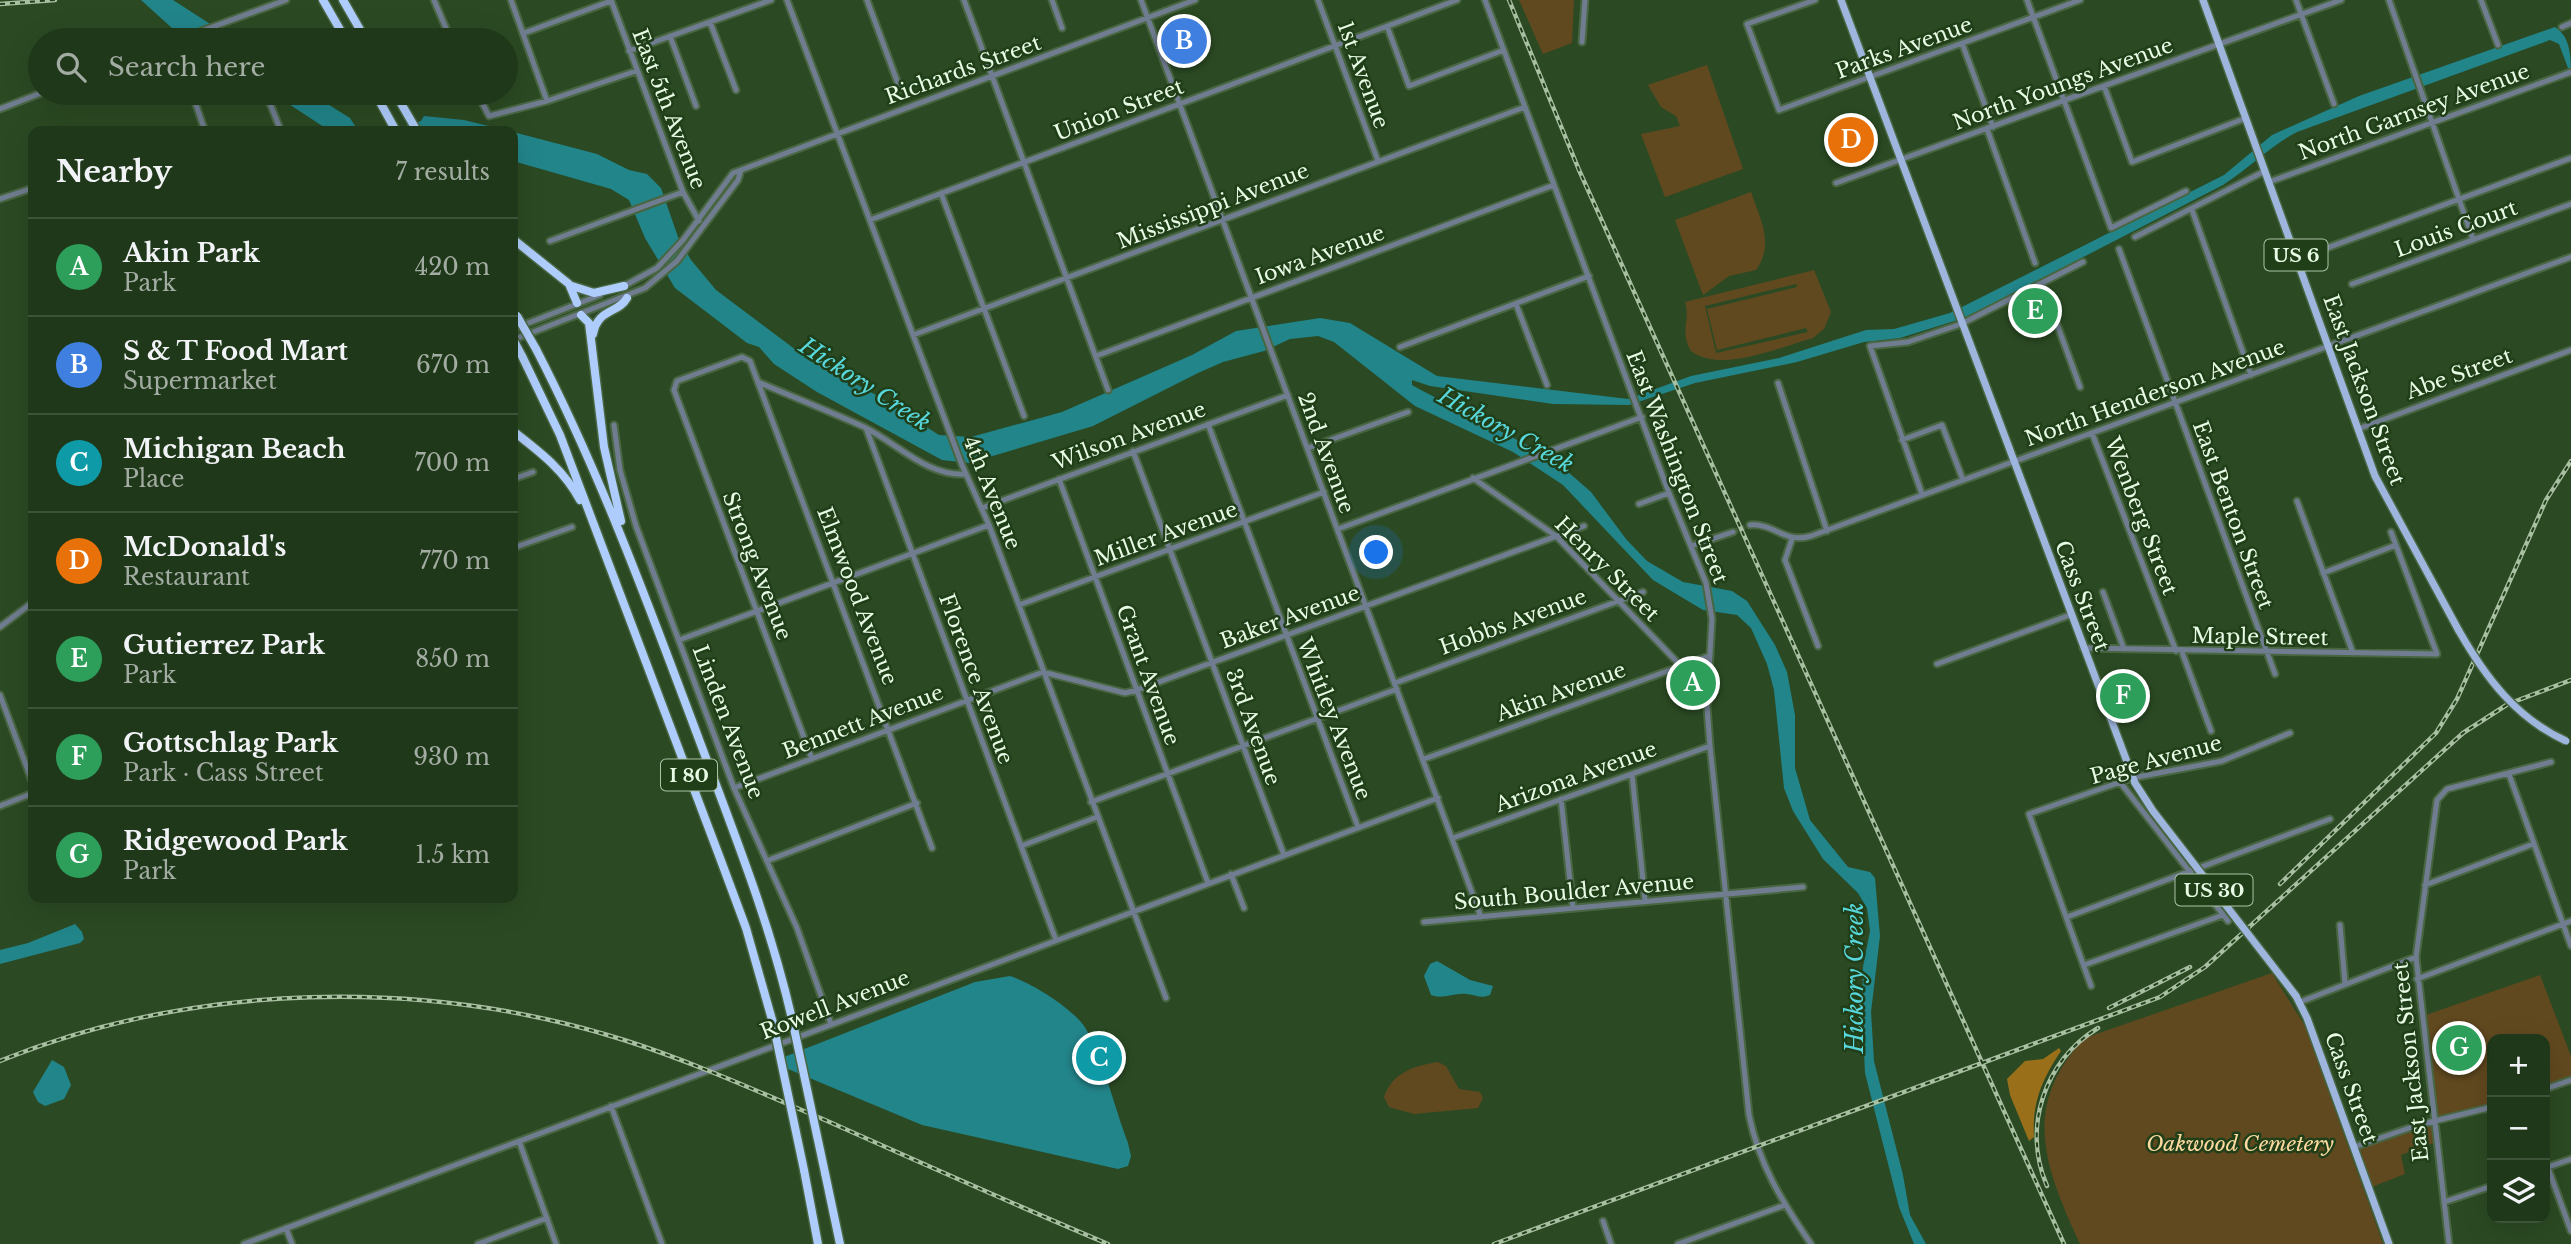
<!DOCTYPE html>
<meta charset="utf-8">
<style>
body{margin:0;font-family:"Libre Baskerville",serif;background:#283f23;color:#f1f3f6}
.controls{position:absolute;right:21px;bottom:21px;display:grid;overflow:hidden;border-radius:14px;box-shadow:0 7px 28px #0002}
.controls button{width:63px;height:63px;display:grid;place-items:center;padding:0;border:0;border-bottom:2px solid #3d5239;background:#20381a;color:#f1f3f6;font:35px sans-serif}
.you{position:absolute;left:1377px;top:553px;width:24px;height:24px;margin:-18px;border:5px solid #fff;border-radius:50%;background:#1a73e8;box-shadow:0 0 0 10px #1a73e833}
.badge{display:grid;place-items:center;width:46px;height:46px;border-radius:50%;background:#d6ab8b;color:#fff;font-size:23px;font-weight:700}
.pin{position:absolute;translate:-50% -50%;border:4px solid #fff;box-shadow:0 2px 7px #0006}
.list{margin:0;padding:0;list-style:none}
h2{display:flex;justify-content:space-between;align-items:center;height:91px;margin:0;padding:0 28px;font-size:30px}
h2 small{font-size:23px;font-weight:400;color:#a2aca2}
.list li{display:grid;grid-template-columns:46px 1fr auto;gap:21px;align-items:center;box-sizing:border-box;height:98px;padding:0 28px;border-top:2px solid #3d5239}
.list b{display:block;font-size:26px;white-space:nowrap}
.list p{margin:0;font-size:23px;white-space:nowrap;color:#a2aca2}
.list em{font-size:23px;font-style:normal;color:#a2aca2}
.icon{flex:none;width:38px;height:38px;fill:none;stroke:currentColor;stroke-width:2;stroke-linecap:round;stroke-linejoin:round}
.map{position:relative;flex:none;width:2571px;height:1244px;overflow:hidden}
.search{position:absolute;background:#20381a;box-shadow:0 7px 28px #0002;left:28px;top:28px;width:490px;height:77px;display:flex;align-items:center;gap:18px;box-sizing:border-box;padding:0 24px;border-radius:38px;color:#a2aca2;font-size:26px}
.panel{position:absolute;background:#20381a;box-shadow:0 7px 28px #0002;left:28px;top:126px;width:490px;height:777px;border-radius:14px}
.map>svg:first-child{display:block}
.green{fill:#61491f;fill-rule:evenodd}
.forest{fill:#996f1a}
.water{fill:#22858a}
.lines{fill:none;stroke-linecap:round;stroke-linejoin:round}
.minor-tunnel{stroke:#476540;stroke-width:5;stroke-dasharray:5 2.5;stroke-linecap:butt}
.minor-casing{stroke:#496642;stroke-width:9}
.major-casing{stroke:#496642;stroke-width:10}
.highway-casing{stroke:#496642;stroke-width:11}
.minor{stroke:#707d90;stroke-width:5}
.major{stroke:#9eb6de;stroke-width:7}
.highway{stroke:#afcdfc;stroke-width:8}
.rail-casing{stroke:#a8bfa2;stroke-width:4.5}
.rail{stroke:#203f19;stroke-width:2;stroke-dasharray:5;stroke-linecap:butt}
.major-bridge-casing{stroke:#496642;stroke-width:10;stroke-linecap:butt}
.highway-bridge-casing{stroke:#496642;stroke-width:11;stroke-linecap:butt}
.major-bridge{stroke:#9eb6de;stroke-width:7}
.highway-bridge{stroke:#afcdfc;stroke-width:8}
.labels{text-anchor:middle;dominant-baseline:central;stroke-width:5;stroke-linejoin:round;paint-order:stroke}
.shield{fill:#203f19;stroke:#acc3a7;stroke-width:2}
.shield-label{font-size:19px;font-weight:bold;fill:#e8fbe4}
.street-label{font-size:21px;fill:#e8fbe4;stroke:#203f19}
.park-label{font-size:21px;font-style:italic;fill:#fcd99f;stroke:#203f19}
.water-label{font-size:23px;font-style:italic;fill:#58d7dd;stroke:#203f19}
</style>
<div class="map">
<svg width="2571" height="1244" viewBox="0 0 2571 1244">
<rect width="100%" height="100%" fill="#2b4a23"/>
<path class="green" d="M1519,0H1574L1572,43L1543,54Z
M1707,65L1743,169L1665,197L1641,134L1680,126L1676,116L1661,107L1648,85Z
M1751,192C1760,219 1775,244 1756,270L1729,276L1703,295L1675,220Z
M1814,270L1831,312L1824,329L1813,338C1779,347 1722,374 1691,351C1679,330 1691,321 1685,302ZM1796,284L1797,287L1707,309L1717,350L1806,328L1808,332L1716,353L1705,306Z
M2042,284L2055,322L2026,333L2013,299Z
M1702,665L1701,694L1690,697L1681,672Z
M2137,675L2147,703L2110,717L2099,689Z
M2272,973L2305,1026L2383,1244H2080C2046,1169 2019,1107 2085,1038Z
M2540,975L2571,1056V1078L2545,1088V1039H2492V1107L2435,1121L2423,1016Z
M1438,1062L1446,1066L1459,1089L1480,1092L1483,1098L1478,1108L1414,1114L1389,1107L1384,1097C1393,1072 1414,1066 1438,1062Z
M2434,1122L2436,1142L2401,1155L2405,1174L2369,1188L2355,1147Z"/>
<path class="forest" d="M2059,1048L2061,1051C2042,1079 2032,1103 2034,1137L2029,1141L2010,1095L2007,1079L2025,1061L2043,1059Z"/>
<path class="water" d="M141,0H173L235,40H193L173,29Z
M2555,27C2571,37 2571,58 2571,76L2559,44L2550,40L2297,132C2270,146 2250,168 2223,185L1967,317L1900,338L1864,342L1797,362L1695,383L1629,405L1553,404L1430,386L1412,380V385L1419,389L1552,458L1591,492L1626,539L1647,561L1683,582L1732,591L1747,601L1775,645L1787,672L1795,715V768L1810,820L1848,867L1870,872L1875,878L1880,936L1871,1012L1874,1061L1903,1175L1910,1215L1926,1244H1914L1899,1207L1865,1073L1862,1006L1863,967L1870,931L1867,908L1858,893L1823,859L1793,811L1784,788L1774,690L1767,664L1751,628L1737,615L1703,610L1653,580L1563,485L1513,452L1415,406L1334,342L1318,336L1290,339L1264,351L1223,362L1198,373L1093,426L969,463L942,460L817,392L774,364L759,347L747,343L675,288L645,238L629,200L611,189L513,161V132L597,154L629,170L647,174L661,188L678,237L691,260L716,290L804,356L876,395L939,435L971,437L1062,412L1192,355L1236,331L1320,318L1350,323L1437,376L1628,399L1691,376L1779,358L1866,330L1894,329L1950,313L2224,175L2272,135L2359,96Z
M272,93H310L350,118L358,131H330Z
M424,116L464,120L509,131H390L421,121Z
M75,924L82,932L84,939L80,943L0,964V950L28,943Z
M1437,961L1470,980L1493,986L1490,995C1481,999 1476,995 1467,994C1454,992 1443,1000 1431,995L1424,976L1430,964Z
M1010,976C1032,983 1074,1009 1086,1029C1103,1059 1115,1109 1128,1143L1131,1156L1128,1166L1118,1169L922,1125L776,1064L779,1059L975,982Z
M52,1060L64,1067L71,1085L64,1099L45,1106L38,1102L33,1092Z"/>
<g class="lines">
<path class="minor-tunnel" d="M1733,532L1750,525"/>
<defs>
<path id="minor" d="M434,0L451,40
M511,0L547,101
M611,0L683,192L699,221
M787,0L962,465L989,525L1166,998
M867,0L900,89
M964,0L1108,390
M1052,0L1062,28
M1141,0L1481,917
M1318,0L1378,161
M1485,0L1669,493L1706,583L1712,619L1707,707L1710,746L1749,1115C1759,1165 1783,1203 1811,1244
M1815,0L1747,24L1779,110L2080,0
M2027,0L2111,228L2186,191
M2296,0L2334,104
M2389,0L2473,239
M2481,0L2498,45
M710,22L736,90
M1387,26L1409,86L1504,50
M2562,27L2571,23
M524,33L611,1
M670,36L696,106
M177,40L286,0
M1582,42L1585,0
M1962,43L1993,127
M629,51L771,0
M2104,86L2132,162L2246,118
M192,93L205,131
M477,93L489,116L547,101L636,71
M267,96L281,131
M0,109L41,93
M1987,129L2035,263
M2269,182L2571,72
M1836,183L2341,0
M941,193L1024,416
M0,199L33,188
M2192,210L2251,375
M870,220L1457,0
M2135,237L2265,171
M550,241L683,192
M2119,249L2275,674
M2297,259L2571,158
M2042,283L2080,387
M2352,284L2571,204
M622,287L657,268L683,240L733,173L1195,0
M1516,304L1547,385
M513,329L600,295
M913,335L1525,107
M513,340L645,288L677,261L738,180L741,170
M1400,347L1589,276
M1096,356L1554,185
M758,382C793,397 829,411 864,427C897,443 927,477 966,474
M1778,383L1827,531
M1208,424L1358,827
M614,425L620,470L636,526L734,788L797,928L831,1024
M866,428L1056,940
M2358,429L2571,350
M2092,433L2176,651
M1902,440L1942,425L1963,480
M1308,448L1408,412
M1133,451L1284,855
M1473,478L1556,536L1680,665
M513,479L533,472
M1059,479L1208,883
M1922,494L1870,346L1908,342L1961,324L2083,262
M2297,501L2353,653
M1639,504L1669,493
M982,508L1288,395
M1750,525C1775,523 1784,544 1811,536L2571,257
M1338,529L1642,417
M1792,539L1785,560L1818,646
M1691,546L1733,532
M513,548L572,527
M2323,573L2396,545
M2103,592L2124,649
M1019,605L1324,492
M0,627L33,602
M679,640L989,525
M2083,648L2437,654L2391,532
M2182,652L2211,731
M1937,664L2070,615
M1395,683L1643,592
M0,695L33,784
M812,759L674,390L677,381L742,357L750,361L932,848
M1424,759L1709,656
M1632,774L1645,900
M2509,774L2571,946
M2120,782L2228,921
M734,788L1043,672L1125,693L1137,690L1584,526
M1561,799L1573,908
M1091,802L1397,689
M0,806L33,793
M1453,838L1710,746
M1021,846L1097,817
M769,860L917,803
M1231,874L1244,908
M2425,885L2533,844
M2067,917L2330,819
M1424,922L1803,887
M2340,925L2345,983
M2084,965L2223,915
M2417,979L2571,921
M2091,986L2029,814L2132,778L2222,761L2290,733
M2300,1002L2416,957
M2545,1089L2571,1080
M611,1106L662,1244
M519,1141L556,1244
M2354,1147L2418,1125L2492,1107
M2545,1168L2571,1159
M2548,1168L2571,1231
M2444,1202L2492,1186
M1603,1221L1611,1244
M286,1228L292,1244
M244,1244L1438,798
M478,1244L547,1218
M1678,1244L1785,1205
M2449,1244L2416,957L2437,800L2447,789L2551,762"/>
<path id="major" d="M1841,0L2135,783
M2203,0L2375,476L2459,631
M2296,996L2307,1018L2389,1244"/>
<path id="highway" d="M323,0L346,40
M343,0L366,40
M375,93L396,131
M395,93L417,131
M513,239L569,284L577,303
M572,286L594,293L624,286
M581,315L589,323L604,447L621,521
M593,334C598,308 618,314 627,298
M536,349C599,471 646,598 694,726C730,823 769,918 792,1019
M522,356L560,435L720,858L746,928L773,1023
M513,431C540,452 564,470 580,500
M804,1170L818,1244
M825,1173L840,1244"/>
</defs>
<use href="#minor" class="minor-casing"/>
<use href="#major" class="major-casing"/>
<use href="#highway" class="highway-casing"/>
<use href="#minor" class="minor"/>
<use href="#major" class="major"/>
<use href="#highway" class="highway"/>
<defs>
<path id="rail" d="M1509,0L1579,170L2064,1244
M0,4L55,0
M2280,884L2436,733L2457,699L2546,500L2571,461
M2109,1008L2190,967
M0,1061C195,982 424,977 624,1040C693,1062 759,1092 825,1120C919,1162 1013,1204 1108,1244
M2047,1186C2022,1128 2044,1061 2098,1028
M1494,1244L2160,997L2205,967L2463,733L2508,704L2571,680"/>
</defs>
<use href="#rail" class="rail-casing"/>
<use href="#rail" class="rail"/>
<defs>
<path id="major-bridge" d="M2459,631C2486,678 2516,718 2566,741
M2135,783L2153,811L2296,996"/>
<path id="highway-bridge" d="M517,316L536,349
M513,339L522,356
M792,1019L825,1173
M773,1023L804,1170"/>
</defs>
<use href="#major-bridge" class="major-bridge-casing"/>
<use href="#highway-bridge" class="highway-bridge-casing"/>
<use href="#major-bridge" class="major-bridge"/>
<use href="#highway-bridge" class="highway-bridge"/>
</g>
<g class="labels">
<g class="shield">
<rect x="2264.5" y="239.5" width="63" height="31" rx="5"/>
<rect x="661" y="759.5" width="56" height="31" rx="5"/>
<rect x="2175.5" y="874.5" width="77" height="31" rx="5"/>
</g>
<g class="shield-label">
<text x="2296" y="255">US 6</text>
<text x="689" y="775">I 80</text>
<text x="2214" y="890">US 30</text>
</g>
<g class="street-label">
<text transform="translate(1904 48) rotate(-20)">Parks Avenue</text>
<text transform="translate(963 70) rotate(-20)">Richards Street</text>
<text transform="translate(1363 75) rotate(70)">1st Avenue</text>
<text transform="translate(2063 84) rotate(-20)">North Youngs Avenue</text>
<text transform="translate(669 109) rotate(69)">East 5th Avenue</text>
<text transform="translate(1119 110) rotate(-21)">Union Street</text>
<text transform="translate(2414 112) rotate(-20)">North Garnsey Avenue</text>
<text transform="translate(1213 206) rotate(-21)">Mississippi Avenue</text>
<text transform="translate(2456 229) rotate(-20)">Louis Court</text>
<text transform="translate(1320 255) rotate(-20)">Iowa Avenue</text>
<text transform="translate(2459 374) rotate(-20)">Abe Street</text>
<text transform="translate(2364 390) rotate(70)">East Jackson Street</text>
<text transform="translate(2155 393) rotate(-20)">North Henderson Avenue</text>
<text transform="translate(1129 436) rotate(-20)">Wilson Avenue</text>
<text transform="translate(1326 453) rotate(70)">2nd Avenue</text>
<text transform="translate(1677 467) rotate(69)">East Washington Street</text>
<text transform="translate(992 493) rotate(68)">4th Avenue</text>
<text transform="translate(2233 515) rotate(70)">East Benton Street</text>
<text transform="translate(2141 516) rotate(69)">Wenberg Street</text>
<text transform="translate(1166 534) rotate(-20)">Miller Avenue</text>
<text transform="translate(757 566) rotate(69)">Strong Avenue</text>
<text transform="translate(1607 569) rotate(45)">Henry Street</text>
<text transform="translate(857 596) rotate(69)">Elmwood Avenue</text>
<text transform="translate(2082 596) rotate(69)">Cass Street</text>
<text transform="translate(1290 617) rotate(-20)">Baker Avenue</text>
<text transform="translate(1513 622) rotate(-20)">Hobbs Avenue</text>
<text transform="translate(2260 637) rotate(1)">Maple Street</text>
<text transform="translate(1148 675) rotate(70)">Grant Avenue</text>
<text transform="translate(976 679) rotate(70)">Florence Avenue</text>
<text transform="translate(1561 692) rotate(-20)">Akin Avenue</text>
<text transform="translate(1334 719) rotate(69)">Whitley Avenue</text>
<text transform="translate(728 722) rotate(69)">Linden Avenue</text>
<text transform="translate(863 722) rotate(-21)">Bennett Avenue</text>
<text transform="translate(1253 727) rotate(70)">3rd Avenue</text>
<text transform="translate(2156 760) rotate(-15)">Page Avenue</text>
<text transform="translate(1576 777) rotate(-20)">Arizona Avenue</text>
<text transform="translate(1574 892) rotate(-5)">South Boulder Avenue</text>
<text transform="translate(835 1005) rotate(-21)">Rowell Avenue</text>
<text transform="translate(2411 1062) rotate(-96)">East Jackson Street</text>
<text transform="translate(2351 1088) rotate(70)">Cass Street</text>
</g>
<g class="park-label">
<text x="2240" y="1144">Oakwood Cemetery</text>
</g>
<g class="water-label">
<text transform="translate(865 384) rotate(33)">Hickory Creek</text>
<text transform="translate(1506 430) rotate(29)">Hickory Creek</text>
<text transform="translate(1855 978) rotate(-90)">Hickory Creek</text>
</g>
</g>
</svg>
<div class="controls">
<button>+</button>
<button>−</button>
<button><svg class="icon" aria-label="layers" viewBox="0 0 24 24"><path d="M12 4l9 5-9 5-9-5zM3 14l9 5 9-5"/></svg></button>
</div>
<div class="you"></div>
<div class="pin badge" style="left:1693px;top:683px;background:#2e9e5b">A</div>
<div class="pin badge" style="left:1184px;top:41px;background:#3f7fe0">B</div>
<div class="pin badge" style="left:1099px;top:1058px;background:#0f9aa8">C</div>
<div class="pin badge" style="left:1851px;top:140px;background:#e8710a">D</div>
<div class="pin badge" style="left:2035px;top:311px;background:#2e9e5b">E</div>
<div class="pin badge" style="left:2123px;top:696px;background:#2e9e5b">F</div>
<div class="pin badge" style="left:2459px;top:1048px;background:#2e9e5b">G</div>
<div class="search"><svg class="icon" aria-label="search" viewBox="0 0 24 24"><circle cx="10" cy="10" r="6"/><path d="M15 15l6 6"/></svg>Search here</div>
<section class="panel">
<h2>Nearby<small>7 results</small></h2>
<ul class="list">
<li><span class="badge" style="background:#2e9e5b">A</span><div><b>Akin Park</b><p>Park</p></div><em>420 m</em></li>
<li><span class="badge" style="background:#3f7fe0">B</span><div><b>S &amp; T Food Mart</b><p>Supermarket</p></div><em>670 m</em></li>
<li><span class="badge" style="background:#0f9aa8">C</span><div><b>Michigan Beach</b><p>Place</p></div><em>700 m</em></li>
<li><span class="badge" style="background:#e8710a">D</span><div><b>McDonald's</b><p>Restaurant</p></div><em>770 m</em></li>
<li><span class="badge" style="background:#2e9e5b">E</span><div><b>Gutierrez Park</b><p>Park</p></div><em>850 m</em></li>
<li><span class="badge" style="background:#2e9e5b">F</span><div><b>Gottschlag Park</b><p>Park · Cass Street</p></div><em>930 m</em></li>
<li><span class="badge" style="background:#2e9e5b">G</span><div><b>Ridgewood Park</b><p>Park</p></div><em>1.5 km</em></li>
</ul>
</section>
</div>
